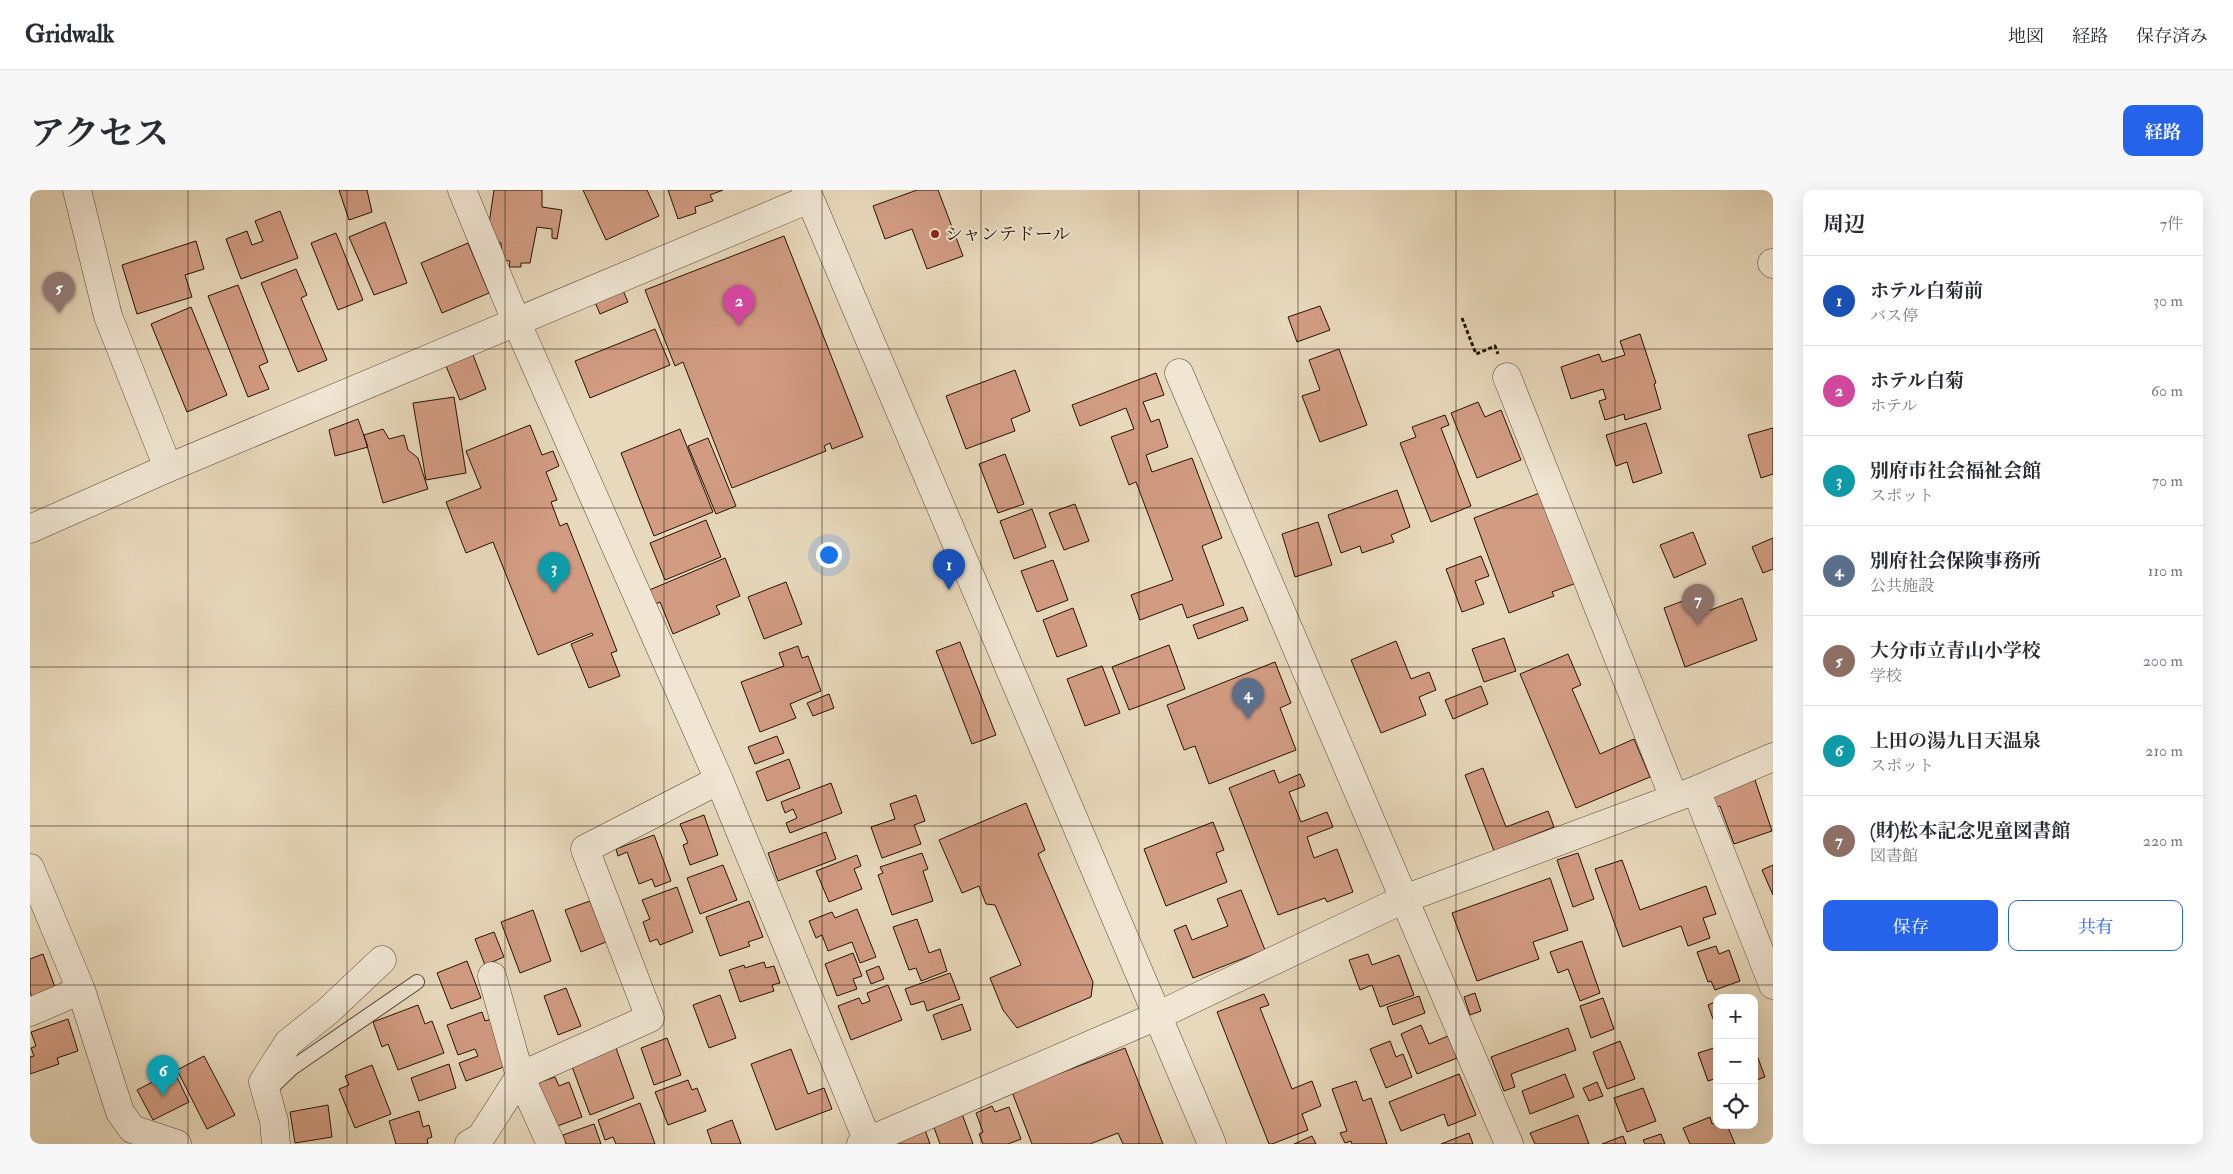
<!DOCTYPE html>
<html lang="ja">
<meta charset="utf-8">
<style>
body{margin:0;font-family:"IM FELL Double Pica","Noto Serif JP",serif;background:#f7f7f7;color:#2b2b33}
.controls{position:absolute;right:15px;bottom:15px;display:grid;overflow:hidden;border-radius:10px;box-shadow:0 5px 20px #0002}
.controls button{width:45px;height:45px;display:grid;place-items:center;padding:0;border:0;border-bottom:1px solid #e1e1e2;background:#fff;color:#2b2b33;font:25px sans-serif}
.you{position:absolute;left:798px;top:364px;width:18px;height:18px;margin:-12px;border:4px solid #fff;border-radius:50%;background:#1a73e8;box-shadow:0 0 0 8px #1a73e833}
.badge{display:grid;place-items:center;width:32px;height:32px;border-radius:50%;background:#2563eb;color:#fff;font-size:16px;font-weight:700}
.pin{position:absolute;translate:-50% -41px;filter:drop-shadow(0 1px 2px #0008)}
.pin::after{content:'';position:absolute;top:26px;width:18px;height:15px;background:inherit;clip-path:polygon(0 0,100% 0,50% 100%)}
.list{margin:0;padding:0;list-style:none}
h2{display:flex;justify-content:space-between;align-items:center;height:65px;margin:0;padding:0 20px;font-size:21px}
h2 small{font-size:16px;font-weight:400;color:#7c7c81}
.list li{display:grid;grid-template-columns:32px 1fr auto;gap:15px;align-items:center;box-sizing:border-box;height:90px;padding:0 20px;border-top:1px solid #e1e1e2}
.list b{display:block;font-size:19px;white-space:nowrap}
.list p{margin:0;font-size:16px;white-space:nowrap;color:#7c7c81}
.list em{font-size:16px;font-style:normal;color:#7c7c81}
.actions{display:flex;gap:10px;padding:15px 20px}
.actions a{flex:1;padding:11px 0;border:1px solid #2563eb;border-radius:10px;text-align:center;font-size:18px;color:#2563eb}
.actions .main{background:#2563eb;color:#fff}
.icon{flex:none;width:28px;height:28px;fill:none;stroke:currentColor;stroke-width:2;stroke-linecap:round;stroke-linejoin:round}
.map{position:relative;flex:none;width:1743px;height:954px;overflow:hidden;border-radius:10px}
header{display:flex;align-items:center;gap:30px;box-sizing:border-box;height:70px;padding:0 25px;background:#fff;border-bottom:1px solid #e1e1e2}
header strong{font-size:24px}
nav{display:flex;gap:28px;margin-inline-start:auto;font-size:18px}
.intro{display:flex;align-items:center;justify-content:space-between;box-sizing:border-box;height:120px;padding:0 30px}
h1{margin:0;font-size:35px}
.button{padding:12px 22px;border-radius:10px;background:#2563eb;color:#fff;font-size:18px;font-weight:700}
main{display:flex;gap:30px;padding:0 30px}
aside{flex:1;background:#fff;border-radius:10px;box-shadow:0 5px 20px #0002}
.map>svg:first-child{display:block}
.building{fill:#d29c83;stroke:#271100}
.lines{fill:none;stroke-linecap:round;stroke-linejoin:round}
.service-casing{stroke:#57432f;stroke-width:16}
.minor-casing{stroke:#57432f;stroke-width:29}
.tertiary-casing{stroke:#57432f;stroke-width:29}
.path{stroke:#271100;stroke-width:3;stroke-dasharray:4 2.5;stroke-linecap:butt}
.service{stroke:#f0e6d3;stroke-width:14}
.minor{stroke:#f0e6d3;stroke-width:28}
.tertiary{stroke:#f0e6d3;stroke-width:28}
.grid{fill:none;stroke:#271100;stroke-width:1;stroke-opacity:0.55}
.poi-dot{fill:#8f2418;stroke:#f0e6d3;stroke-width:2}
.labels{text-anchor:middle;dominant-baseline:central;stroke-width:4;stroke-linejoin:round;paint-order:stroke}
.poi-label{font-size:18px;fill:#271100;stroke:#f0e6d3;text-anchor:start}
</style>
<header>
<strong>Gridwalk</strong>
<nav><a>地図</a><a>経路</a><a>保存済み</a></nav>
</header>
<div class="intro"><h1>アクセス</h1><a class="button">経路</a></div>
<main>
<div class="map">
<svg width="1743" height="954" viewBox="0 0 1743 954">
<rect width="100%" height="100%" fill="#e8d9bc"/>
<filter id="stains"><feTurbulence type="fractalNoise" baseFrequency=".004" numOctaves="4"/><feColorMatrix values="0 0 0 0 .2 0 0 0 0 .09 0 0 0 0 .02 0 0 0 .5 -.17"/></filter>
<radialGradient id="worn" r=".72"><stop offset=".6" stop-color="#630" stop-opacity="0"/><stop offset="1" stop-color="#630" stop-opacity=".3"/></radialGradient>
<path class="building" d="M309,0H337L342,22L319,30Z
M464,0H512V17L532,20L527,49L522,48V39L507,37L500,73H491V77H479L480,71L472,70L471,53L466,51L459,34Z
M553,0H617L629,26L576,50Z
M638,0H693L680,5L683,11L665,17L666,23L648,29Z
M887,0H908L933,66L897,79L882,39L855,49L843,16Z
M250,21L268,68L211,89L196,49L217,41L222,55L233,51L225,31Z
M355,32L377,93L344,105L319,47Z
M306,43L333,110L308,120L281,53Z
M754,46L833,247L802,259L800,253L794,256L796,261L702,298L653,172L645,176L615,100Z
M166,51L174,79L155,85L162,107L107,124L92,75Z
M438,53L459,103L412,123L391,73Z
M266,79L277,105L271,108L297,170L268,182L231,93Z
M589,91L598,112L570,124L561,103Z
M208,95L238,172L229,176L239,199L218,207L178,106Z
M1290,116L1300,140L1267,152L1258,127Z
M161,117L197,205L157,222L121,134Z
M625,139L640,175L560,208L545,171Z
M1610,144L1626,193L1624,194L1631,219L1595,230L1594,224L1575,230L1569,211L1576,209L1573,199L1541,209L1531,177L1569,164L1572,172L1595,165L1590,151Z
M1309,159L1337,235L1290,252L1272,206L1290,200L1279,170Z
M443,165L456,199L430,210L416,176Z
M985,180L1000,221L981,229L985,241L936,259L916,206Z
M1126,183L1134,205L1113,212L1121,232L1129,229L1138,257L1116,265L1122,282L1162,268L1192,348L1172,356L1194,415L1157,428L1152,414L1110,430L1101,405L1143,390L1106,292L1099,295L1081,247L1104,239L1096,218L1050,236L1042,215Z
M424,207L436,283L396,290L383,213Z
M1448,212L1455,227L1471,220L1491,270L1447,288L1421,223Z
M1415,225L1419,235L1411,238L1441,316L1401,332L1370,253L1386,247L1382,237Z
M328,229L338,257L305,266L299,240Z
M1616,233L1632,283L1603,293L1597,272L1586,276L1576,245Z
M500,235L512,265L523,261L529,276L516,282L527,310L521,312L530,336L537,333L587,461L581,463L590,486L559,498L541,454L563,445L562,443L508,465L463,352L436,363L416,312L451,298L436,261Z
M1743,238V284L1731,288L1718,245Z
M353,239L359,249L374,245L378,260L388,268L398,299L353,313L334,245Z
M650,239L683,322L624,346L591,263Z
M678,248L706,316L686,324L658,256Z
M975,264L994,314L968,323L949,274Z
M1367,300L1380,337L1361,345L1364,352L1332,363L1330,356L1311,363L1298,325Z
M1515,301L1549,392L1522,402L1524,406L1479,423L1444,328Z
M1045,314L1059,351L1034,360L1019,323Z
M1002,319L1016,357L984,369L970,331Z
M676,330L691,367L635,390L620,353Z
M1288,332L1302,375L1265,387L1252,344Z
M1663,342L1676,374L1644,388L1630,355Z
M1743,348V379L1733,383L1722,357Z
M1451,366L1459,386L1445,391L1454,414L1432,422L1416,379Z
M695,368L710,406L686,416L690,424L643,444L630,412L623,415L617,401Z
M1023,370L1038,410L1007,422L991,381Z
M756,392L772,434L734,449L718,407Z
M1672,404L1678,421L1712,408L1727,450L1655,477L1634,418Z
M1213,417L1218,430L1168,449L1163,435Z
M1043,418L1057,456L1027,467L1013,430Z
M1474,448L1486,481L1454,492L1442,459Z
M1366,451L1381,489L1399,482L1406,500L1389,507L1396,525L1351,543L1321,470Z
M930,452L966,545L942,554L906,461Z
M1139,455L1155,499L1099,520L1082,477Z
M768,456L772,468L778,466L791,501L760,514L766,528L730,542L711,492L754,476L749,463Z
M1538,464L1551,495L1542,499L1570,564L1604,549L1620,587L1546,618L1490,484Z
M1245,472L1261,513L1250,518L1266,560L1179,594L1165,556L1154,560L1137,515Z
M1072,476L1090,523L1055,536L1037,489Z
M1451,496L1458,514L1423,529L1415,510Z
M799,504L804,518L783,526L777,513Z
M747,546L754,563L725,574L718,557Z
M759,569L770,598L737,611L726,582Z
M1453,578L1476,637L1518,621L1524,637L1464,661L1435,585Z
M1244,580L1249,593L1270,584L1275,596L1259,602L1271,632L1297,622L1303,637L1277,647L1284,668L1307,659L1323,702L1297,712L1295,708L1248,725L1199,598Z
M1723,584L1742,641L1704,654L1690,616L1682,618L1676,600Z
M801,593L812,623L760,643L756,633L767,628L763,619L755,623L751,612Z
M886,605L895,631L884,635L891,654L852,668L841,637L865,629L860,614Z
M996,613L1015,660L1008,664L1063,792L1061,807L987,838L973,820L960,788L991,775L965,715L956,714L949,696L932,703L909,650Z
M674,625L688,665L660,675L653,655L658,653L650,634Z
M1183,632L1194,660L1186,663L1197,692L1136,716L1114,659Z
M796,642L806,669L748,691L738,663Z
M624,645L641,691L625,697L622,689L609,694L597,662L588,666L586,659Z
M892,663L898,679L893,681L903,711L862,725L848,685L853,683L850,677Z
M1548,663L1564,709L1543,717L1527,670Z
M827,665L831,676L824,679L832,699L799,712L786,681Z
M1592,670L1610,720L1676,696L1686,724L1673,728L1680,748L1658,756L1651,736L1593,757L1565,679Z
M693,675L707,710L670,724L657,688Z
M1743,675V705L1732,680Z
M1520,688L1538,740L1503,752L1509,769L1447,791L1422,723Z
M647,697L663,742L630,755L627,749L620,752L613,732L620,729L612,710Z
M1211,700L1235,760L1163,788L1144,740L1156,735L1162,750L1198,736L1187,709Z
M560,711L576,752L551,762L535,720Z
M719,711L733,747L718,752L720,756L690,766L676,727Z
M827,719L846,767L830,773L822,752L798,761L792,745L786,748L779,731L802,722L805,728Z
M503,720L521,771L490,783L471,732Z
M887,729L899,763L910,759L917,781L891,791L886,778L879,780L863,737Z
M464,742L474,767L455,775L445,749Z
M1552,751L1570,803L1550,811L1538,779L1528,783L1520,762Z
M1686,756L1689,764L1699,760L1710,791L1685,800L1681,791L1678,792L1667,762Z
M823,763L832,786L823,789L827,799L807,806L795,774Z
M13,764L26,800L3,810L0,802V769Z
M1338,764L1342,775L1369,765L1384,805L1350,817L1342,795L1330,800L1319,770Z
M437,771L451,808L421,819L407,783Z
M734,772L736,778L744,776L750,793L742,795L744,801L710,812L699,780L714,775L715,778Z
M849,776L854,789L841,794L836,781Z
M920,783L930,809L897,821L894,811L881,815L875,799Z
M858,795L872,830L821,850L808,816L829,808L832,814L840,811L837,803Z
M536,798L551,836L528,845L514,806Z
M1445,803L1451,821L1440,825L1434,807Z
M1234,804L1239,815L1230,818L1262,899L1282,891L1291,916L1272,924L1278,940L1242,954H1239L1187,822Z
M690,805L706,848L679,858L663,815Z
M1389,806L1395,823L1363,835L1357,817Z
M1573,808L1584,839L1561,848L1550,816Z
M1687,811V837H1686L1678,815Z
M932,814L941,840L912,850L903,825Z
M388,815L395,834L402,831L414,863L368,880L358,854L352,857L343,832Z
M452,822L455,831L461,829L479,875L436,891L429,873L448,866L445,859L428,865L417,835Z
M38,829L48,861L27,868L29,874L0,884V867L4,866L1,858L6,856L1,842Z
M1391,835L1399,854L1418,846L1427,868L1387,884L1371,844Z
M1538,838L1546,860L1481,884L1485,897L1474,901L1461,867Z
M637,848L651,885L624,895L611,858Z
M1360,851L1366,867L1373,864L1382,887L1356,898L1340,859Z
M1590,851L1605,889L1577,899L1563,862Z
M1687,857V888L1678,891L1668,863Z
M1724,857L1735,887L1724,891Z
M586,858L604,908L560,925L541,874Z
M1095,858L1133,954H1093L1088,943L1060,954H1002L982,902Z
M761,859L778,904L794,898L802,919L746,940L721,874Z
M174,866L205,925L177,939L147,880Z
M419,874L426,898L389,911L381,888Z
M342,875L361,924L325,938L309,899L319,895L315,886Z
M144,881L159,912L123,930L107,900Z
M1429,884L1446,925L1418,936L1414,924L1371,941L1359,912Z
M1535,884L1544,907L1500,924L1492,901Z
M525,887L529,896L539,892L552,927L522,938L505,894Z
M658,890L662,900L667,898L676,921L638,935L625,902Z
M1326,891L1333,911L1341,908L1357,954H1322L1321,951L1315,953L1310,943L1317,941L1302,899Z
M1567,892L1573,906L1559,911L1553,898Z
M1613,898L1626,931L1597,942L1584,908Z
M610,913L625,954H586L583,947L575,950L568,930Z
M298,915L302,947L265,953L260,922Z
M962,916L965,922L979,917L991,949L978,954H953L949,944L953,942L946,923Z
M389,921L393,937L399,935L402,947L397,949L398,954H366L359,931Z
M931,921L943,954H910L902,932Z
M1548,925L1559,954H1505L1500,943Z
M1680,927L1682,934L1687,932V935H1697L1705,954H1660L1653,938Z
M702,930L711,954H682L677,940Z
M892,931L900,954H858Z
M564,934L571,954H536L533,945Z
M1439,943L1443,954H1411Z
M1631,944L1635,954H1615L1613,950Z
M1282,946L1286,954H1264Z
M1593,946L1596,954H1572Z"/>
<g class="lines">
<defs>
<path id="service" d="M240,899L262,878L387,792"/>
<path id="minor" d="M432,0L486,131L689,590L839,954
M1742,73L1743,74
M1149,183L1479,954
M1477,187L1644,608
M0,339L138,278L779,9
M1666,600L1743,795
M0,678L51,800L90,922L102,939L147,954
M462,786L490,886L521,954
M0,822L51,800
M246,954L244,931L233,892L258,853L298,821L352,770
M439,954L451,947L490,886L620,828L555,659L689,590
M831,954L1127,826L1374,709L1666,600L1743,567"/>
<path id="tertiary" d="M47,0L78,126L138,278
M776,0L1182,954"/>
</defs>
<use href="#service" class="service-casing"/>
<use href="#minor" class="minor-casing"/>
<use href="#tertiary" class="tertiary-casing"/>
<path class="path" d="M1432,128L1446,164L1465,156L1468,164"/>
<use href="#service" class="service"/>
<use href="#minor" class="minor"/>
<use href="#tertiary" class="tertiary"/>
</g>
<path class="grid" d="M158,0V954M317,0V954M475,0V954M634,0V954M792,0V954M951,0V954M1109,0V954M1268,0V954M1426,0V954M1585,0V954M0,159H1743M0,318H1743M0,477H1743M0,636H1743M0,795H1743"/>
<circle class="poi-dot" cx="905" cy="44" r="5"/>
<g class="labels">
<g class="poi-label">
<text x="915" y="44">シャンテドール</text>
</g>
</g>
<rect width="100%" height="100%" filter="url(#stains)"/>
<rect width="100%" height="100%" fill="url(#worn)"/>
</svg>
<div class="controls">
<button>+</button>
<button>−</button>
<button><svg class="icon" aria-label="locate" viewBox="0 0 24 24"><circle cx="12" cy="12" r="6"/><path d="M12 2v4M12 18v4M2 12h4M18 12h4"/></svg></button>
</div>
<div class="you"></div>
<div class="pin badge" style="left:919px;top:400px;background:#1a4fb4">1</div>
<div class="pin badge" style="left:709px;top:136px;background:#d1479c">2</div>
<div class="pin badge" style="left:524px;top:403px;background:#0f9aa8">3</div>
<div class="pin badge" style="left:1218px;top:529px;background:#5c6f8a">4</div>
<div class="pin badge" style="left:29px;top:123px;background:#8d6e63">5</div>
<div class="pin badge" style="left:133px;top:906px;background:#0f9aa8">6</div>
<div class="pin badge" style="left:1668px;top:435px;background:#8d6e63">7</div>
</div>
<aside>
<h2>周辺<small>7件</small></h2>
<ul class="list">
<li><span class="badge" style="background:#1a4fb4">1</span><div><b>ホテル白菊前</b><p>バス停</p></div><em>30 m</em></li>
<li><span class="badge" style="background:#d1479c">2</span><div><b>ホテル白菊</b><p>ホテル</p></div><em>60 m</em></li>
<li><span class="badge" style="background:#0f9aa8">3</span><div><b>別府市社会福祉会館</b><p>スポット</p></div><em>70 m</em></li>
<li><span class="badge" style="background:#5c6f8a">4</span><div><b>別府社会保険事務所</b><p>公共施設</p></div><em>110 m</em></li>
<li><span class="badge" style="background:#8d6e63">5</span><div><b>大分市立青山小学校</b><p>学校</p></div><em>200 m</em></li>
<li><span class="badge" style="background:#0f9aa8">6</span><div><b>上田の湯九日天温泉</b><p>スポット</p></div><em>210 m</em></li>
<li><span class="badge" style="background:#8d6e63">7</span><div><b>(財)松本記念児童図書館</b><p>図書館</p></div><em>220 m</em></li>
</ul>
<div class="actions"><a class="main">保存</a><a>共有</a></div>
</aside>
</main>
